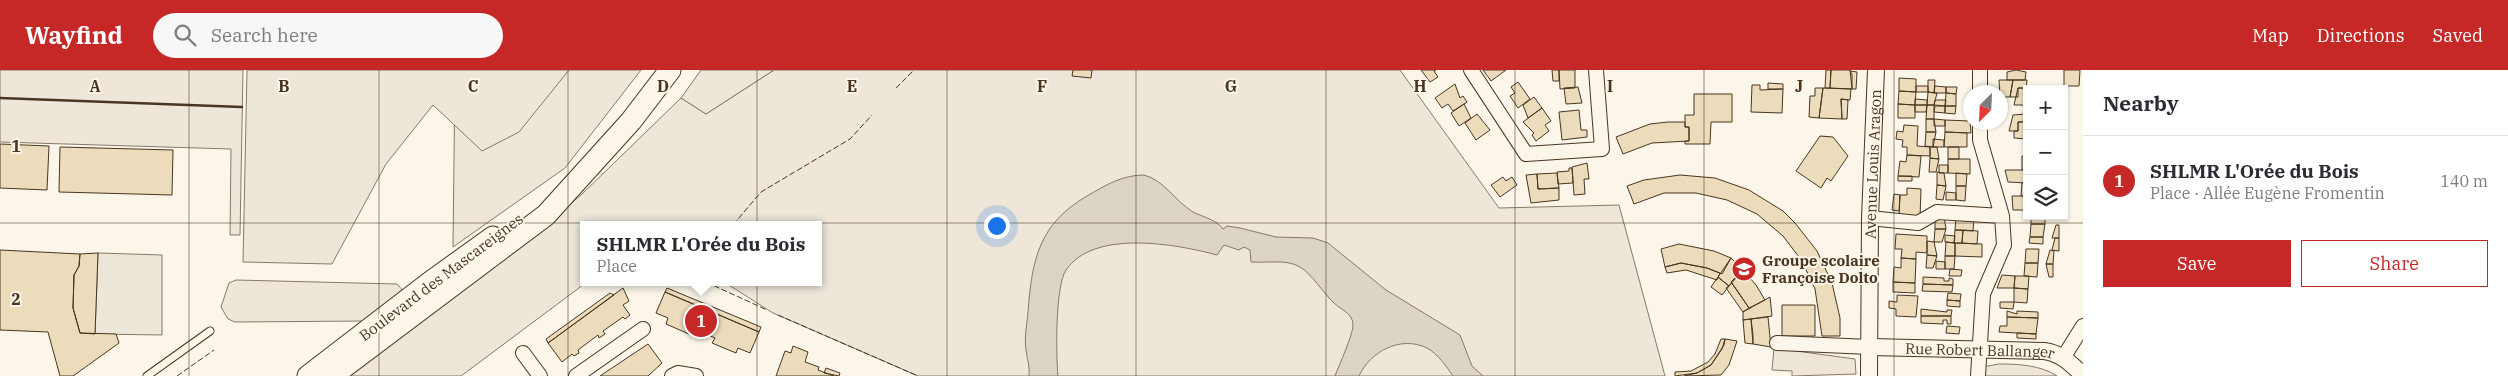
<!DOCTYPE html>
<meta charset="utf-8">
<style>
body{margin:0;font-family:"IBM Plex Serif",serif;background:#f7f7f7;color:#2b2b33}
.controls{position:absolute;right:15px;top:15px;display:grid;overflow:hidden;border-radius:0px;box-shadow:0 1px 4px #0004}
.controls button{width:45px;height:45px;display:grid;place-items:center;padding:0;border:0;border-bottom:1px solid #e1e1e2;background:#fff;color:#2b2b33;font:25px sans-serif}
.compass{position:absolute;left:1963px;top:15px;width:45px;height:45px;border-radius:50%;background:#fff;box-shadow:0 1px 4px #0004;rotate:204deg}
.you{position:absolute;left:996px;top:155px;width:18px;height:18px;margin:-12px;border:4px solid #fff;border-radius:50%;background:#1a73e8;box-shadow:0 0 0 8px #1a73e833}
.badge{display:grid;place-items:center;width:32px;height:32px;border-radius:50%;background:#c62828;color:#fff;font-size:16px;font-weight:700}
.pin{position:absolute;translate:-50% -50%;border:2px solid #fff;box-shadow:0 1px 5px #0006}
.popup{position:absolute;left:580px;top:151px;width:242px;height:65px;box-sizing:border-box;display:grid;place-content:center;border-radius:0px;background:#fff;filter:drop-shadow(0 1px 4px #0005);font-size:16px;white-space:nowrap;color:#7c7c81}
.popup b{font-size:19px;color:#2b2b33}
.popup::after{content:'';position:absolute;left:50%;top:100%;margin-left:-10px;border:10px solid transparent;border-top-color:#fff}
.list{margin:0;padding:0;list-style:none}
h2{display:flex;justify-content:space-between;align-items:center;height:65px;margin:0;padding:0 20px;font-size:21px}
h2 small{font-size:16px;font-weight:400;color:#7c7c81}
.list li{display:grid;grid-template-columns:32px 1fr auto;gap:15px;align-items:center;box-sizing:border-box;height:90px;padding:0 20px;border-top:1px solid #e1e1e2}
.list b{display:block;font-size:19px;white-space:nowrap}
.list p{margin:0;font-size:16px;white-space:nowrap;color:#7c7c81}
.list em{font-size:16px;font-style:normal;color:#7c7c81}
.actions{display:flex;gap:10px;padding:15px 20px}
.actions a{flex:1;padding:11px 0;border:1px solid #c62828;border-radius:0px;text-align:center;font-size:18px;color:#c62828}
.actions .main{background:#c62828;color:#fff}
.icon{flex:none;width:28px;height:28px;fill:none;stroke:currentColor;stroke-width:2;stroke-linecap:round;stroke-linejoin:round}
.map{position:relative;flex:none;width:2083px;height:306px;overflow:hidden}
header{display:flex;align-items:center;gap:30px;box-sizing:border-box;height:70px;padding:0 25px;background:#c62828;color:#fff}
header strong{font-size:24px}
nav{display:flex;gap:28px;margin-inline-start:auto;font-size:18px}
.search{width:350px;height:45px;background:#f7f7f7;display:flex;align-items:center;gap:12px;box-sizing:border-box;padding:0 18px;border-radius:28px;color:#7c7c81;font-size:19px}
main{display:flex}
aside{flex:1;background:#fff}
.map>svg:first-child{display:block}
.green{fill:#ede6d9;stroke:#887966}
.parking{fill:#ede7d9;stroke:#887966}
.water{fill:#dcd4c6;stroke:#887966}
.building{fill:#ecdcbc;stroke:#4a3520}
.lines{fill:none;stroke-linecap:round;stroke-linejoin:round}
.service-casing{stroke:#4a3520;stroke-width:9}
.minor-casing{stroke:#4a3520;stroke-width:16}
.tertiary-casing{stroke:#4a3520;stroke-width:18}
.primary-casing{stroke:#4a3520;stroke-width:23}
.service{stroke:#fbf6e9;stroke-width:7}
.minor{stroke:#fbf6e9;stroke-width:14}
.tertiary{stroke:#fbf6e9;stroke-width:16}
.primary{stroke:#fbf6e9;stroke-width:21}
.fence{stroke:#4a3520;stroke-width:1;stroke-dasharray:6 2.5;stroke-linecap:butt}
.wall{stroke:#4a3520;stroke-width:2.5}
.grid{fill:none;stroke:#4a3520;stroke-width:1;stroke-opacity:0.55}
.labels{text-anchor:middle;dominant-baseline:central;stroke-width:4;stroke-linejoin:round;paint-order:stroke}
.street-label{font-size:15px;fill:#4a3520;stroke:#fbf6e9}
.poi-label{font-size:15px;font-weight:bold;fill:#4a3520;stroke:#fbf6e9;text-anchor:start}
.grid-label{font-size:16px;text-anchor:middle;font-weight:bold;fill:#4a3520;stroke:#fbf6e9;stroke-width:4;stroke-linejoin:round;paint-order:stroke}
</style>
<header>
<strong>Wayfind</strong>
<div class="search"><svg class="icon" aria-label="search" viewBox="0 0 24 24"><circle cx="10" cy="10" r="6"/><path d="M15 15l6 6"/></svg>Search here</div>
<nav><a>Map</a><a>Directions</a><a>Saved</a></nav>
</header>
<main>
<div class="map">
<svg width="2083" height="306" viewBox="0 0 2083 306">
<rect width="100%" height="100%" fill="#fbf6e9"/>
<path class="green" d="M0,0H243L240,165H230L231,79L0,72Z
M455,0H641L565,98L453,177Z
M774,0H1400L1499,138L1619,135L1665,306H918L773,243L724,212H818V155H584V212H587L461,306H347L580,126L681,28L706,44Z
M236,210L397,214L405,223L365,251L235,252L228,249L221,237L229,213Z
M1774,278L1855,289L1856,304L1792,306V301L1772,300Z
M1999,294C2019,294 2040,295 2057,306H1983V297Z"/>
<path class="parking" d="M247,0H569L519,62L482,81L433,35L386,94L332,194L243,192Z
M701,0H774L706,44L681,28Z
M98,183L162,185V265L95,264Z"/>
<path class="water" d="M1144,105C1164,110 1175,131 1193,142C1203,147 1217,150 1223,159L1227,156L1240,158L1276,167L1313,168L1328,173L1386,220L1460,265L1472,296L1483,306H1453C1446,296 1438,284 1427,278C1400,265 1370,282 1359,306H1335C1339,295 1353,265 1353,255C1353,243 1341,240 1334,233C1324,224 1311,203 1300,197C1287,189 1267,193 1251,192L1250,180L1244,177L1239,180L1224,175L1217,185C1176,174 1094,159 1066,200C1055,217 1056,285 1058,306H1029C1030,296 1027,289 1026,280C1024,268 1027,254 1028,242C1032,189 1039,154 1087,126C1106,115 1122,105 1144,105Z"/>
<path class="building" d="M1073,0H1092L1091,8L1072,6Z
M1421,0H1436L1434,1L1438,7L1430,12Z
M1483,0H1506L1491,11Z
M1552,0H1559V11H1553Z
M1559,0H1575V18L1560,19Z
M1826,0H1831L1830,18H1825Z
M1831,0H1850L1852,19L1830,18Z
M2016,0L2026,2L2025,10H2007V2Z
M2064,0H2080L2079,16H2064Z
M1850,1L1857,2L1856,19H1852V4Z
M1899,8L1916,9V22L1899,21Z
M1928,10H1935L1934,23L1928,22Z
M1999,10H2013L2010,27H2000Z
M2013,10H2027L2026,18H2018V27H2010Z
M1518,12L1530,29L1518,38L1510,26L1515,23L1511,17Z
M1768,13L1783,14V19H1768Z
M1455,14L1460,28L1463,26L1467,32L1453,41L1448,34L1442,38L1435,28Z
M1752,15H1760V20L1783,19L1782,43L1751,42Z
M1916,16H1928V22H1916Z
M1935,16L1946,17V23H1934Z
M1578,17L1582,33L1566,34L1564,18Z
M1946,17H1957L1956,24L1946,23Z
M1815,18H1823L1819,48L1809,47L1810,26H1815Z
M1823,18L1851,19L1850,30L1841,29L1842,49L1819,48Z
M2018,18H2026L2027,35H2014Z
M1899,21L1916,22L1915,35L1898,34Z
M1928,22L1937,23L1934,35H1927Z
M1946,23L1956,24V36H1945Z
M1694,24H1732V52H1711L1710,74H1685V71H1689V57H1685V45H1694Z
M1534,27L1542,38L1528,48L1523,35Z
M1841,29L1848,30L1847,49H1842Z
M1915,29L1927,30V35H1915Z
M1935,30H1946L1945,36L1934,35Z
M1464,34L1471,48L1459,56L1451,43Z
M1898,34L1915,35V48H1898Z
M1915,35H1927L1926,42H1915Z
M1927,35H1934V49H1926Z
M1935,36H1945V43L1934,42Z
M1945,36H1956L1955,44L1945,43Z
M1542,38L1551,51L1545,55L1549,61L1536,71L1532,65L1534,63L1523,52Z
M1579,40L1581,60H1587V67L1562,70L1559,42Z
M1477,44L1490,60L1476,70L1465,53Z
M2026,44V52H2018V61H2009L2013,45Z
M1926,49H1934L1936,62H1926Z
M1934,49L1945,50V56H1934Z
M1945,50L1970,51L1971,63L1945,62Z
M1668,52H1685V57H1689V71L1652,73L1623,84L1616,67L1650,54Z
M2018,52H2026L2027,69L2014,68V61H2018Z
M1904,55L1918,56L1917,76L1930,77V86L1907,85V77H1902L1903,70L1896,69L1897,61L1903,62Z
M1926,62H1936L1933,77L1925,76Z
M1945,62L1967,63V77H1944Z
M1820,66L1833,67L1848,86L1831,111L1827,108L1821,118L1796,101Z
M1933,69L1944,70V77H1933Z
M0,74L49,76L47,120L0,118Z
M60,77L173,80L172,125L59,122Z
M1930,77H1937L1939,89L1930,88Z
M1948,77H1959V89H1948Z
M1907,85L1921,86L1919,107L1898,106L1900,91L1906,92Z
M2022,86H2027V100H2022Z
M1930,88L1939,89L1936,102H1929Z
M1948,89H1970V104L1948,103Z
M1587,93L1589,109H1584L1585,124L1574,125L1572,97Z
M1939,95H1948V103H1939Z
M1569,98H1572L1573,113L1558,114L1557,102L1569,101Z
M2005,100H2027V113L2008,112Z
M1937,102L1944,103L1946,116L1937,115Z
M1557,103L1559,118L1538,119L1537,104Z
M1956,103L1967,104L1966,116H1956Z
M1537,104L1538,119L1559,118V130L1531,133L1526,105Z
M1680,105L1715,108L1749,120L1783,141L1795,153L1817,181L1832,213L1840,248V266H1822L1815,219L1802,191L1783,166L1757,144L1727,130L1696,123H1664L1634,134L1627,116L1644,110Z
M1898,106H1912V111H1898Z
M1503,107L1506,111L1512,107L1517,115L1500,127L1491,115Z
M2022,113H2027V126H2021Z
M1937,115L1946,116L1943,130L1936,129Z
M1956,116H1966L1965,131L1956,130Z
M1907,118L1921,119L1920,148H1899L1900,125H1907Z
M1946,122L1956,123V130H1946Z
M1894,124L1900,125L1899,141L1892,140Z
M2012,126H2027V140H2013Z
M1935,146H1944L1946,159H1935Z
M1956,147L1974,148L1973,161L1955,160Z
M2031,147L2045,148V154H2031Z
M2031,154H2045L2043,167H2030Z
M2056,155H2059V168H2052Z
M1935,159H1946L1942,172H1934Z
M1955,160H1963L1962,173H1954Z
M1963,160L1978,161L1977,174L1962,173Z
M1896,164L1927,166V183L1916,182V189L1901,188L1902,179H1895Z
M1945,165L1955,166L1954,173L1945,172Z
M2030,167H2043V174L2029,173Z
M2055,168H2059V181L2052,180Z
M1927,171L1934,172L1937,186L1927,185Z
M1946,172L1955,173V186H1945Z
M1955,173L1982,174V187L1955,186Z
M1679,174L1714,181L1731,188L1722,204L1707,198L1681,193L1665,197L1661,179Z
M2026,179H2039L2038,193H2025Z
M0,180L80,184L79,196L74,205L73,238L80,263L116,264L119,273L73,306H60L48,262L0,260Z
M2050,180L2054,181L2053,194H2046Z
M98,183L95,264L80,263L73,238L74,205L79,196L80,184Z
M1927,185L1937,186L1933,198H1926Z
M1945,186H1955L1954,199H1945Z
M1731,188L1743,200L1729,216L1718,207Z
M1901,188L1916,189L1915,213L1893,212L1894,197L1901,198Z
M1936,191L1945,192V199H1936Z
M1681,193L1707,198L1720,203L1717,210L1686,200L1667,203L1665,197Z
M2025,193H2038L2037,207L2024,206Z
M2046,194H2053V207H2049Z
M1950,199L1962,200L1961,206H1949Z
M1743,200L1756,215L1765,230L1749,238L1731,212Z
M2002,205L2015,206L2014,218H1997Z
M2015,206H2029L2028,219L2014,218Z
M1718,207L1729,216L1722,225L1711,217Z
M1923,207L1944,208V211H1949V208L1953,209V215L1923,214Z
M1893,212L1915,213V223L1893,222Z
M1732,213L1749,238L1743,242L1726,218Z
M1923,214L1953,215L1952,222L1922,221Z
M623,218L629,231L623,235L630,245L625,249L623,247L603,261L605,264L599,268L598,265L578,280L579,283L574,286L572,284L562,292L548,273Z
M667,218L761,257L759,262L665,222Z
M2014,218L2028,219L2027,233L2014,232Z
M665,222L759,262L750,283L738,278L736,283L712,273L715,268L692,258L689,264L666,254L668,248L656,243Z
M610,223L614,225L548,273L546,269Z
M1948,223L1961,224L1960,231L1947,230Z
M1897,225L1918,226L1916,247L1896,246V239L1889,238V231L1897,232Z
M1770,227L1772,246L1743,250V242Z
M1947,230L1960,231V237L1947,236Z
M2000,232H2014L2013,239L2000,238Z
M1782,235H1815V266H1782Z
M1921,239L1947,242V240H1952L1951,246H1921Z
M2007,241L2017,244V241L2038,242V248L2007,247Z
M1921,246H1951V254H1947V250H1943V254L1921,253Z
M1768,247L1771,277L1753,274L1751,249Z
M2007,247L2038,248L2036,264L1999,262L2000,256H2007Z
M1751,249L1753,265V274L1745,273L1743,250Z
M1947,256L1960,257L1959,264L1946,263Z
M2017,263L2036,264V269L2017,268Z
M1721,269H1725L1724,275L1711,295L1697,303L1675,306V302L1691,301L1708,292L1715,284Z
M1725,269L1737,271L1729,295L1721,305L1684,306L1697,303L1711,295L1722,279Z
M648,274L662,293L648,306H600Z
M793,276L808,282L805,292L819,297L818,300L834,306H776L785,281L791,283Z
M826,298L840,303L839,306L824,303Z"/>
<g class="lines">
<defs>
<path id="service" d="M147,306L210,261"/>
<path id="minor" d="M1471,0L1526,84L1602,79L1596,0
M1980,22V0
M1870,148L1918,153L1937,142L2002,146
M1777,273L1870,277
M523,283L540,306
M2063,288L2083,256
M576,306L643,259
M672,306L678,303L696,306
M1978,306L1983,224L2004,175L2002,146L1980,70V52"/>
<g id="tertiary">
<path id="s1" d="M1870,277L2044,281C2061,283 2071,294 2083,305"/>
<path id="s2" d="M1869,306L1870,148L1876,0"/>
</g>
<path id="primary" d="M308,306L429,213L493,167
M332,306L546,145L631,51L670,0"/>
</defs>
<use href="#service" class="service-casing"/>
<use href="#minor" class="minor-casing"/>
<use href="#tertiary" class="tertiary-casing"/>
<use href="#primary" class="primary-casing"/>
<use href="#service" class="service"/>
<use href="#minor" class="minor"/>
<use href="#tertiary" class="tertiary"/>
<use href="#primary" class="primary"/>
<path class="fence" d="M896,18L914,0
M733,155L761,122L850,69L872,45
M706,212L767,240
M778,245L918,306
M177,306L214,280"/>
<path class="wall" d="M0,28L242,37"/>
</g>
<path class="grid" d="M189,0V306M379,0V306M568,0V306M757,0V306M947,0V306M1136,0V306M1326,0V306M1515,0V306M1704,0V306M1894,0V306M0,153H2083"/>
<defs>
<symbol id="school-disc" viewBox="-11 -11 22 22"><circle r="9.5" fill="#c62828" stroke="#fbf6e9"/><path d="M0-5L7-2L0 1L-7-2ZM-4 1L0 2.5L4 1V4Q0 6-4 4Z" fill="#fff"/></symbol>
</defs>
<g fill-rule="evenodd">
<use href="#school-disc" x="1730" y="185" width="28" height="28"/>
</g>
<g class="labels">
<g class="street-label">
<text stroke="none"><textPath href="#s2" startOffset="212">Avenue Louis Aragon</textPath></text>
<text transform="translate(441 207) rotate(-37)">Boulevard des Mascareignes</text>
<text stroke="none"><textPath href="#s1" startOffset="110">Rue Robert Ballanger</textPath></text>
</g>
<g class="poi-label">
<text x="1762" y="190">Groupe scolaire<tspan x="1762" dy="17">Françoise Dolto</tspan></text>
</g>
</g>
<g class="grid-label">
<text x="95" y="22">A</text>
<text x="284" y="22">B</text>
<text x="473" y="22">C</text>
<text x="663" y="22">D</text>
<text x="852" y="22">E</text>
<text x="1042" y="22">F</text>
<text x="1231" y="22">G</text>
<text x="1420" y="22">H</text>
<text x="1610" y="22">I</text>
<text x="1799" y="22">J</text>
<text x="16" y="82">1</text>
<text x="16" y="235">2</text>
</g>
</svg>
<div class="controls">
<button>+</button>
<button>−</button>
<button><svg class="icon" aria-label="layers" viewBox="0 0 24 24"><path d="M12 4l9 5-9 5-9-5zM3 14l9 5 9-5"/></svg></button>
</div>
<svg class="compass" viewBox="-18 -18 36 36"><path d="M0-13l5 13h-10z" fill="#e53935"/><path d="M0 13l5-13h-10z" fill="#7c7c81"/></svg>
<div class="you"></div>
<div class="pin badge" style="left:701px;top:251px">1</div>
<div class="popup"><b>SHLMR L'Orée du Bois</b>Place</div>
</div>
<aside>
<h2>Nearby<small></small></h2>
<ul class="list">
<li><span class="badge">1</span><div><b>SHLMR L'Orée du Bois</b><p>Place · Allée Eugène Fromentin</p></div><em>140 m</em></li>
</ul>
<div class="actions"><a class="main">Save</a><a>Share</a></div>
</aside>
</main>
